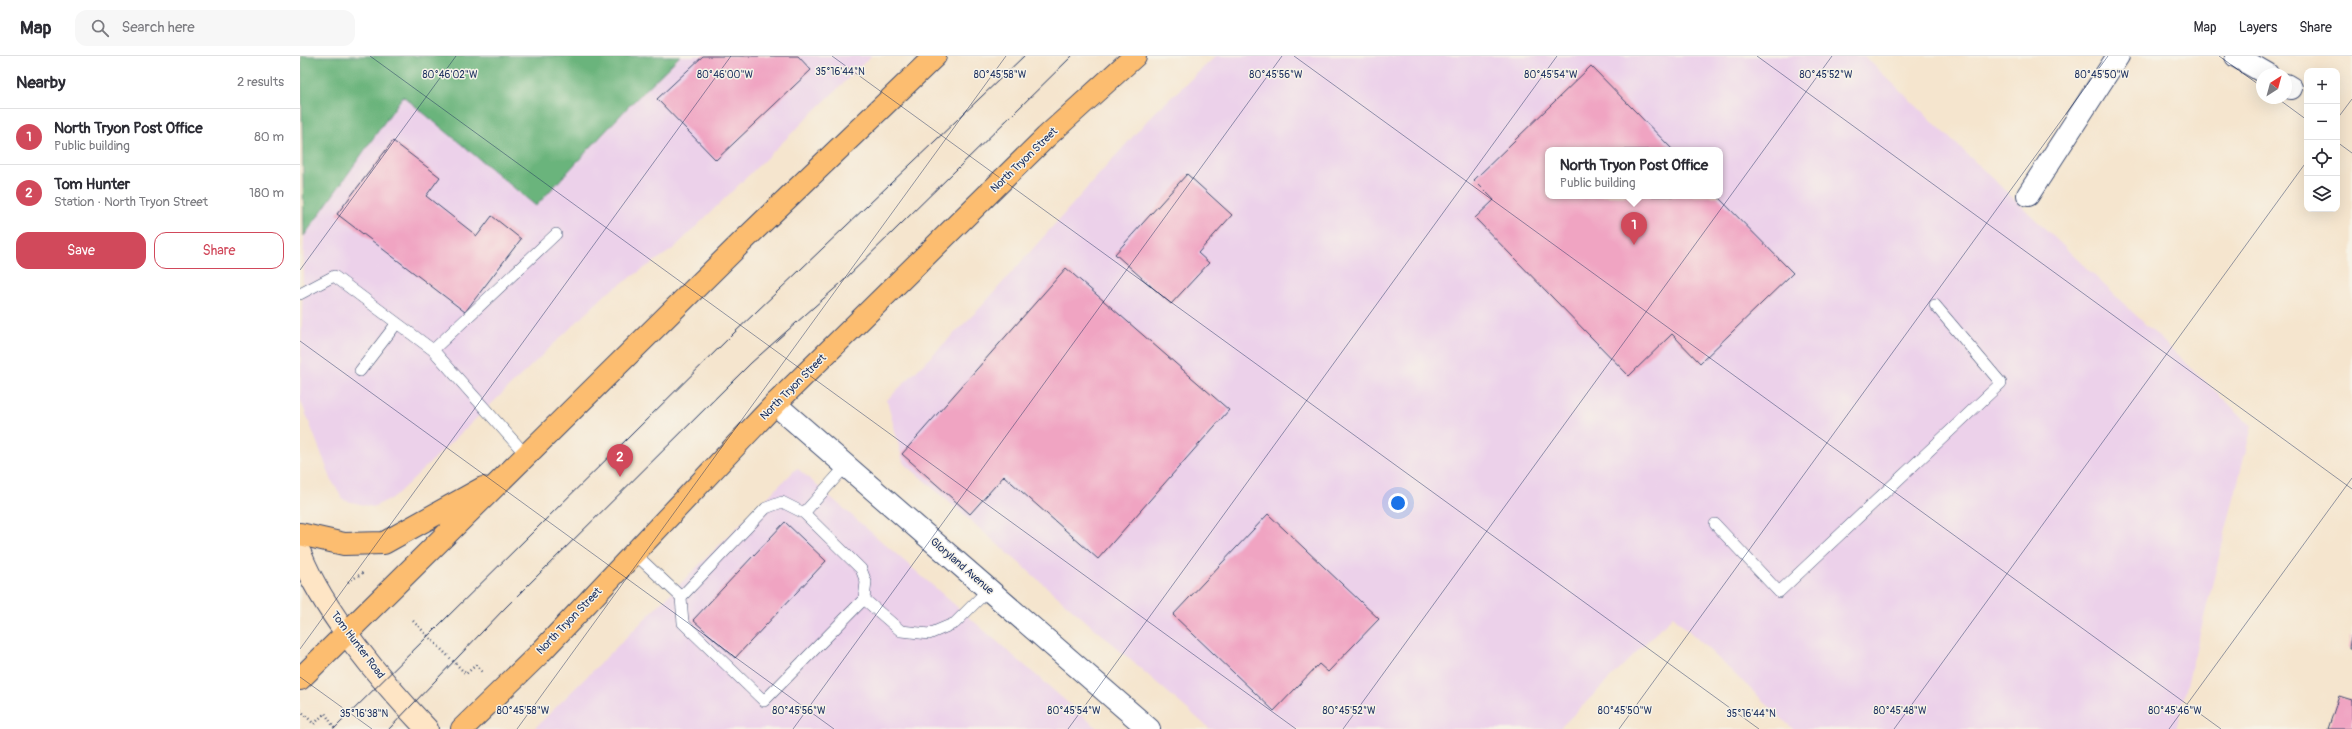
<!DOCTYPE html>
<meta charset="utf-8">
<style>
body{margin:0;font-family:Pangolin,sans-serif;background:#f7f7f7;color:#2b2b33}
.controls{position:absolute;right:12px;top:12px;display:grid;overflow:hidden;border-radius:8px;box-shadow:0 4px 16px #0002}
.controls button{width:36px;height:36px;display:grid;place-items:center;padding:0;border:0;border-bottom:1px solid #e1e1e2;background:#fff;color:#2b2b33;font:20px sans-serif}
.compass{position:absolute;left:1956px;top:12px;width:36px;height:36px;border-radius:50%;background:#fff;box-shadow:0 4px 16px #0002;rotate:36deg}
.you{position:absolute;left:1098px;top:447px;width:14px;height:14px;margin:-10px;border:3px solid #fff;border-radius:50%;background:#1a73e8;box-shadow:0 0 0 6px #1a73e833}
.badge{display:grid;place-items:center;width:26px;height:26px;border-radius:50%;background:#d1495b;color:#fff;font-size:13px;font-weight:700}
.pin{position:absolute;translate:-50% -33px;filter:drop-shadow(0 1px 2px #0008)}
.pin::after{content:'';position:absolute;top:21px;width:14px;height:12px;background:inherit;clip-path:polygon(0 0,100% 0,50% 100%)}
.popup{position:absolute;left:1245px;top:91px;width:178px;height:52px;box-sizing:border-box;display:grid;place-content:center;border-radius:8px;background:#fff;filter:drop-shadow(0 1px 3px #0005);font-size:13px;white-space:nowrap;color:#7c7c81}
.popup b{font-size:15px;color:#2b2b33}
.popup::after{content:'';position:absolute;left:50%;top:100%;margin-left:-8px;border:8px solid transparent;border-top-color:#fff}
.list{margin:0;padding:0;list-style:none}
h2{display:flex;justify-content:space-between;align-items:center;height:52px;margin:0;padding:0 16px;font-size:17px}
h2 small{font-size:13px;font-weight:400;color:#7c7c81}
.list li{display:grid;grid-template-columns:26px 1fr auto;gap:12px;align-items:center;box-sizing:border-box;height:56px;padding:0 16px;border-top:1px solid #e1e1e2}
.list b{display:block;font-size:15px;white-space:nowrap}
.list p{margin:0;font-size:13px;white-space:nowrap;color:#7c7c81}
.list em{font-size:13px;font-style:normal;color:#7c7c81}
.actions{display:flex;gap:8px;padding:12px 16px}
.actions a{flex:1;padding:9px 0;border:1px solid #d1495b;border-radius:12px;text-align:center;font-size:14px;color:#d1495b}
.actions .main{background:#d1495b;color:#fff}
.icon{flex:none;width:22px;height:22px;fill:none;stroke:currentColor;stroke-width:2;stroke-linecap:round;stroke-linejoin:round}
.map{position:relative;flex:none;width:2052px;height:673px;overflow:hidden}
header{display:flex;align-items:center;gap:24px;box-sizing:border-box;height:56px;padding:0 20px;background:#fff;border-bottom:1px solid #e1e1e2}
header strong{font-size:19px}
nav{display:flex;gap:22px;margin-inline-start:auto;font-size:14px}
.search{width:280px;height:36px;background:#f7f7f7;display:flex;align-items:center;gap:10px;box-sizing:border-box;padding:0 14px;border-radius:12px;color:#7c7c81;font-size:15px}
main{display:flex}
aside{flex:1;background:#fff}
.map>svg:first-child{display:block}
.built{fill:#ecd1ea;fill-rule:evenodd}
.forest{fill:#6ab47c;stroke:#42726d}
.building{fill:#f0a4c2}
.lines{fill:none;stroke-linecap:round;stroke-linejoin:round}
.lane-casing{stroke:#3c4a6f;stroke-width:12}
.street-casing{stroke:#3c4a6f;stroke-width:24}
.secondary-casing{stroke:#3c4a6f;stroke-width:24}
.primary-casing{stroke:#3c4a6f;stroke-width:24}
.path{stroke:#3c4a6f;stroke-width:2.5;stroke-dasharray:1 3;stroke-linecap:butt}
.lane{stroke:#fff;stroke-width:11}
.street{stroke:#fff;stroke-width:22}
.secondary{stroke:#fee5c5;stroke-width:22}
.primary{stroke:#fcbd6f;stroke-width:22}
.tram{stroke:#1b2f5e;stroke-width:1}
.ticks{fill:none;stroke:#1b2f5e;stroke-width:1;stroke-opacity:0.45}
.labels{text-anchor:middle;dominant-baseline:central;stroke-width:3;stroke-linejoin:round;paint-order:stroke}
.street-label{font-size:11px;fill:#1b2f5e;stroke:#f7f3e8}
.ticks-label{font-size:10px;text-anchor:middle;fill:#1b2f5e;stroke:#f7f3e8;stroke-width:3;stroke-linejoin:round;paint-order:stroke}
</style>
<header>
<strong>Map</strong>
<div class="search"><svg class="icon" aria-label="search" viewBox="0 0 24 24"><circle cx="10" cy="10" r="6"/><path d="M15 15l6 6"/></svg>Search here</div>
<nav><a>Map</a><a>Layers</a><a>Share</a></nav>
</header>
<main>
<aside>
<h2>Nearby<small>2 results</small></h2>
<ul class="list">
<li><span class="badge">1</span><div><b>North Tryon Post Office</b><p>Public building</p></div><em>80 m</em></li>
<li><span class="badge">2</span><div><b>Tom Hunter</b><p>Station · North Tryon Street</p></div><em>180 m</em></li>
</ul>
<div class="actions"><a class="main">Save</a><a>Share</a></div>
</aside>
<div class="map">
<svg width="2052" height="673" viewBox="0 0 2052 673">
<rect width="100%" height="100%" fill="#f7f3e8"/>
<filter id="ink" filterUnits="userSpaceOnUse"><feTurbulence type="fractalNoise" baseFrequency=".025" numOctaves="2"/><feDisplacementMap in="SourceGraphic" scale="8" xChannelSelector="R" yChannelSelector="G"/><feConvolveMatrix kernelMatrix="1 2 1 2 8 2 1 2 1" color-interpolation-filters="sRGB"/></filter>
<filter id="wash" filterUnits="userSpaceOnUse"><feTurbulence type="fractalNoise" baseFrequency=".012" numOctaves="4" result="noise"/><feDisplacementMap in="SourceGraphic" scale="16" xChannelSelector="R" yChannelSelector="G"/><feGaussianBlur stdDeviation="0.9" result="paint"/><feColorMatrix in="noise" values="0 0 0 0 0 0 0 0 0 0 0 0 0 0 0 0 0 1.4 0 .05"/><feComposite in="paint" operator="in"/></filter>
<g filter="url(#wash)">
<rect width="100%" height="100%" fill="#f5e5ce"/>
<path class="built" d="M380,0H571L373,193L306,238L94,441L73,451L43,444L32,425L0,343L4,180L103,39L236,150L328,51Z
M916,0H1564L1952,370L1876,673H1493L1373,560L1259,673H910L603,406L587,344L681,251L852,59ZM1248,94H1420V140H1248Z
M497,412L798,673H234Z"/>
<path class="forest" d="M1,0H380L328,51L236,150L103,40L4,180Z"/>
<g id="blocks">
<path class="building" d="M403,0H498L511,14L416,104L357,43Z
M1291,10L1373,94H1248V140H1417L1493,217L1400,307L1372,278L1329,320L1175,162L1194,144L1174,124Z
M93,85L140,121L126,140L177,180L192,160L221,183L165,256L37,158Z
M887,118L932,159L898,197L909,207L871,248L815,198Z
M766,212L929,354L798,503L704,420L670,458L602,398Z
M968,458L1079,563L1028,616L1019,608L974,655L873,559Z
M485,466L526,505L435,602L393,564Z
M2051,580H2052V592H2049Z
M2039,640L2052,644V673H2028Z"/>
</g>
</g>
<g filter="url(#ink)">
<use href="#blocks" fill-opacity="0" stroke="#3c4a6f" stroke-width="1"/>
<g class="lines">
<defs>
<path id="lane" d="M0,238L34,220L133,294L256,178
M133,294L226,399
M60,315L97,267
M504,457L546,410
M1415,468L1479,536L1701,327L1635,249
M334,497L381,541L466,452L482,446L504,457L561,513L566,526L564,543L464,645L383,567L381,541
M564,543L601,575L629,578L655,567L689,533"/>
<path id="street" d="M1936,0L1967,18
M1986,29L1991,32
M1728,139L1818,0
M475,348L849,673"/>
<path id="secondary" d="M0,497C23,556 83,627 127,673"/>
<path id="primary" d="M0,478L44,488L84,487L183,432
M0,623L443,185L635,0
M162,673L238,599L475,348L746,81L835,0"/>
</defs>
<use href="#lane" class="lane-casing"/>
<use href="#street" class="street-casing"/>
<use href="#secondary" class="secondary-casing"/>
<use href="#primary" class="primary-casing"/>
<path class="path" d="M48,526L64,516
M113,565L166,618L176,609L182,616
M0,654L14,668L25,657L35,673"/>
<use href="#lane" class="lane"/>
<use href="#street" class="street"/>
<use href="#secondary" class="secondary"/>
<use href="#primary" class="primary"/>
<path class="tram" d="M34,673L433,278L724,0
M89,673L205,552L451,307L541,227L772,0"/>
</g>
</g>
<path class="ticks" d="M70,0L996,673M532,0L1459,673M994,0L1921,673M1457,0L2052,433M1919,0L1962,31M1977,42L2007,64M2037,63L2052,43M2037,86L2052,97M0,214L156,0M0,285L534,673M0,593L431,0M0,621L72,673M217,673L706,0M493,673L982,0M768,673L1257,0M1043,673L1532,0M1319,673L1808,0M1594,673L2007,105M1869,673L2052,422"/>
<g class="labels">
<g class="street-label">
<text transform="translate(724 104) rotate(-44)">North Tryon Street</text>
<text transform="translate(493 331) rotate(-45)">North Tryon Street</text>
<text transform="translate(662 510) rotate(41)">Gloryland Avenue</text>
<text transform="translate(269 565) rotate(-46)">North Tryon Street</text>
<text transform="translate(58 589) rotate(53)">Tom Hunter Road</text>
</g>
</g>
<g class="ticks-label">
<text x="540" y="19">35°16'44"N</text>
<text x="425" y="22">80°46'00"W</text>
<text x="700" y="22">80°45'58"W</text>
<text x="976" y="22">80°45'56"W</text>
<text x="1251" y="22">80°45'54"W</text>
<text x="1526" y="22">80°45'52"W</text>
<text x="1802" y="22">80°45'50"W</text>
<text x="150" y="22">80°46'02"W</text>
<text x="223" y="658">80°45'58"W</text>
<text x="499" y="658">80°45'56"W</text>
<text x="774" y="658">80°45'54"W</text>
<text x="1049" y="658">80°45'52"W</text>
<text x="1325" y="658">80°45'50"W</text>
<text x="1600" y="658">80°45'48"W</text>
<text x="1875" y="658">80°45'46"W</text>
<text x="64" y="661">35°16'38"N</text>
<text x="1451" y="661">35°16'44"N</text>
</g>
</svg>
<div class="controls">
<button>+</button>
<button>−</button>
<button><svg class="icon" aria-label="locate" viewBox="0 0 24 24"><circle cx="12" cy="12" r="6"/><path d="M12 2v4M12 18v4M2 12h4M18 12h4"/></svg></button>
<button><svg class="icon" aria-label="layers" viewBox="0 0 24 24"><path d="M12 4l9 5-9 5-9-5zM3 14l9 5 9-5"/></svg></button>
</div>
<svg class="compass" viewBox="-18 -18 36 36"><path d="M0-13l5 13h-10z" fill="#e53935"/><path d="M0 13l5-13h-10z" fill="#7c7c81"/></svg>
<div class="you"></div>
<div class="pin badge" style="left:1334px;top:189px">1</div>
<div class="popup"><b>North Tryon Post Office</b>Public building</div>
<div class="pin badge" style="left:320px;top:421px">2</div>
</div>
</main>
